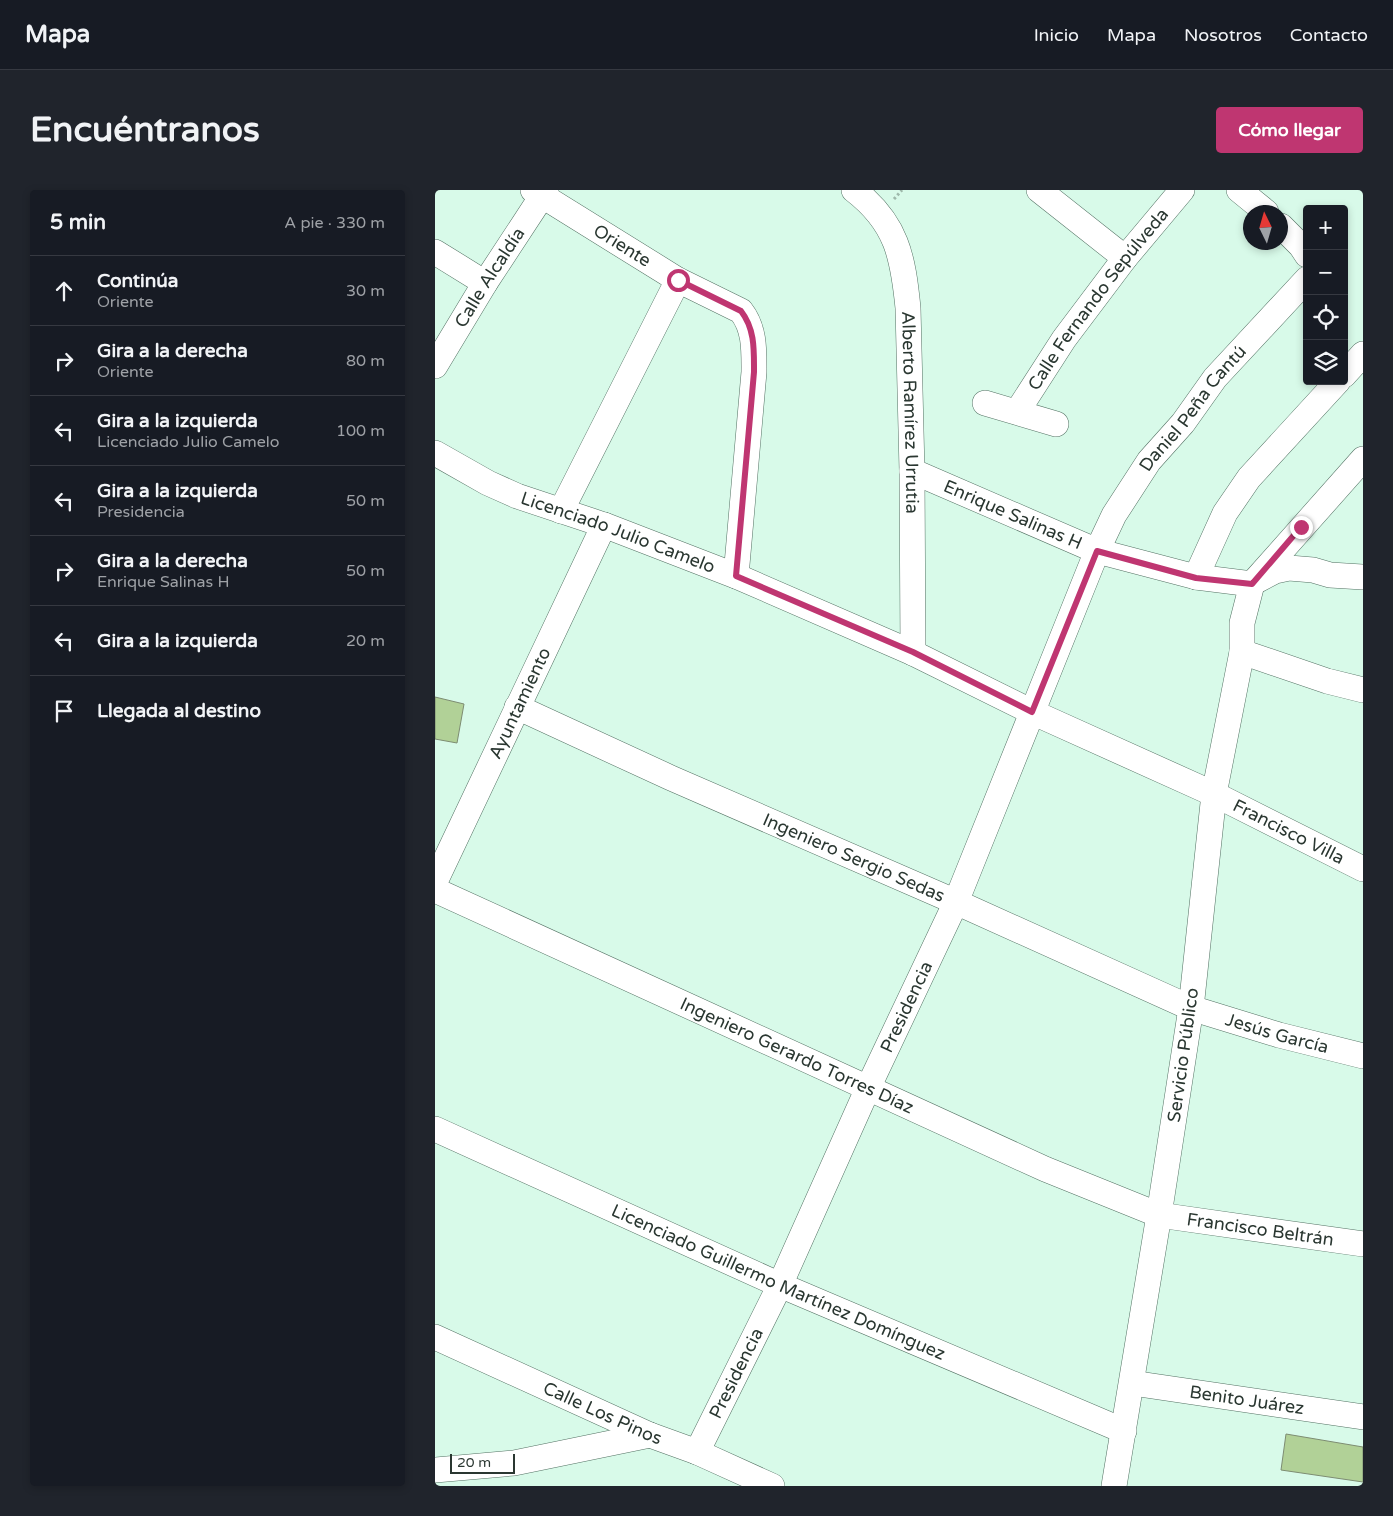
<!DOCTYPE html>
<html lang="es">
<meta charset="utf-8">
<style>
body{margin:0;font-family:"Varela Round",sans-serif;background:#20242c;color:#f1f3f6}
.controls{position:absolute;right:15px;top:15px;display:grid;overflow:hidden;border-radius:5px;box-shadow:0 2px 8px #0003}
.controls button{width:45px;height:45px;display:grid;place-items:center;padding:0;border:0;border-bottom:1px solid #363941;background:#171b24;color:#f1f3f6;font:25px sans-serif}
.compass{position:absolute;left:808px;top:15px;width:45px;height:45px;border-radius:50%;background:#171b24;box-shadow:0 2px 8px #0003;rotate:355deg}
.scale{position:absolute;left:15px;bottom:12px;width:65px;box-sizing:border-box;padding-left:5px;border:2px solid #2a3731;border-top:0;font-size:14px;line-height:18px;white-space:nowrap;color:#2a3731;-webkit-text-stroke:4px #fff;paint-order:stroke}
.stop{position:absolute;width:15px;height:15px;margin:-11px;border:4px solid #bf3671;border-radius:50%;background:#fff}
.stop.end{background:#bf3671;border-color:#fff;box-shadow:0 1px 5px #0008}
.list{margin:0;padding:0;list-style:none}
h2{display:flex;justify-content:space-between;align-items:center;height:65px;margin:0;padding:0 20px;font-size:21px}
h2 small{font-size:16px;font-weight:400;color:#9ea1a6}
.list li{display:grid;grid-template-columns:32px 1fr auto;gap:15px;align-items:center;box-sizing:border-box;height:70px;padding:0 20px;border-top:1px solid #363941}
.list b{display:block;font-size:19px;white-space:nowrap}
.list p{margin:0;font-size:16px;white-space:nowrap;color:#9ea1a6}
.list em{font-size:16px;font-style:normal;color:#9ea1a6}
.icon{flex:none;width:28px;height:28px;fill:none;stroke:currentColor;stroke-width:2;stroke-linecap:round;stroke-linejoin:round}
.map{position:relative;flex:none;width:928px;height:1296px;overflow:hidden;border-radius:5px}
header{display:flex;align-items:center;gap:30px;box-sizing:border-box;height:70px;padding:0 25px;background:#171b24;border-bottom:1px solid #363941}
header strong{font-size:24px}
nav{display:flex;gap:28px;margin-inline-start:auto;font-size:18px}
.intro{display:flex;align-items:center;justify-content:space-between;box-sizing:border-box;height:120px;padding:0 30px}
h1{margin:0;font-size:35px}
.button{padding:12px 22px;border-radius:5px;background:#bf3671;color:#fff;font-size:18px;font-weight:700}
main{display:flex;gap:30px;padding:0 30px}
aside{flex:1;background:#171b24;border-radius:5px;box-shadow:0 2px 8px #0003}
.map>svg:first-child{display:block}
.building{fill:#b1d197;stroke:#7d8c72}
.lines{fill:none;stroke-linecap:round;stroke-linejoin:round}
.minor-casing{stroke:#547264;stroke-width:26}
.path{stroke:#9eb9ab;stroke-width:3;stroke-dasharray:2.5 2.5;stroke-linecap:butt}
.minor{stroke:#fff;stroke-width:25}
.route{stroke:#bf3671;stroke-width:6}
.labels{text-anchor:middle;dominant-baseline:central;stroke-width:4.5;stroke-linejoin:round;paint-order:stroke}
.street-label{font-size:18px;fill:#2a3731;stroke:#fff}
</style>
<header>
<strong>Mapa</strong>
<nav><a>Inicio</a><a>Mapa</a><a>Nosotros</a><a>Contacto</a></nav>
</header>
<div class="intro"><h1>Encuéntranos</h1><a class="button">Cómo llegar</a></div>
<main>
<aside>
<h2>5 min<small>A pie · 330 m</small></h2>
<ul class="list">
<li><svg class="icon" aria-label="ahead" viewBox="0 0 24 24"><path d="M12 20V5M6 11l6-6 6 6"/></svg><div><b>Continúa</b><p>Oriente</p></div><em>30 m</em></li>
<li><svg class="icon" aria-label="right" viewBox="0 0 24 24"><path d="M7 20v-9h11M14 6l5 5-5 5"/></svg><div><b>Gira a la derecha</b><p>Oriente</p></div><em>80 m</em></li>
<li><svg class="icon" aria-label="left" viewBox="0 0 24 24"><path d="M17 20v-9H6M10 6l-5 5 5 5"/></svg><div><b>Gira a la izquierda</b><p>Licenciado Julio Camelo</p></div><em>100 m</em></li>
<li><svg class="icon" aria-label="left" viewBox="0 0 24 24"><path d="M17 20v-9H6M10 6l-5 5 5 5"/></svg><div><b>Gira a la izquierda</b><p>Presidencia</p></div><em>50 m</em></li>
<li><svg class="icon" aria-label="right" viewBox="0 0 24 24"><path d="M7 20v-9h11M14 6l5 5-5 5"/></svg><div><b>Gira a la derecha</b><p>Enrique Salinas H</p></div><em>50 m</em></li>
<li><svg class="icon" aria-label="left" viewBox="0 0 24 24"><path d="M17 20v-9H6M10 6l-5 5 5 5"/></svg><div><b>Gira a la izquierda</b></div><em>20 m</em></li>
<li><svg class="icon" aria-label="arrive" viewBox="0 0 24 24"><path d="M6 21V4h12l-3 4 3 4H6"/></svg><div><b>Llegada al destino</b></div></li>
</ul>
</aside>
<div class="map">
<svg width="928" height="1296" viewBox="0 0 928 1296">
<rect width="100%" height="100%" fill="#d8fae9"/>
<path class="building" d="M0,507L29,514L22,553L0,549Z
M851,1244L928,1257V1292L846,1280Z"/>
<g class="lines">
<defs>
<g id="minor">
<path id="s1" d="M98,0L243,90L306,121C320,139 319,160 319,182L301,386"/>
<path id="s2" d="M419,0C462,33 468,67 473,118L477,281L478,463"/>
<path d="M604,0L690,68"/>
<path d="M804,0L831,22"/>
<path d="M846,36L866,56L872,65"/>
<path d="M0,62L50,93"/>
<path id="s3" d="M0,176L50,93L111,0"/>
<path d="M909,185L928,164"/>
<path d="M550,213L621,234"/>
<path id="s4" d="M582,222L629,149L690,68L747,0"/>
<path id="s5" d="M0,263L53,293L82,306L169,335L301,386L478,463L597,522L779,604L928,679"/>
<path id="s6" d="M477,281L662,361L761,387L817,394L807,433V462L779,604L756,818L724,1025L679,1296"/>
<path d="M126,321L243,90"/>
<path d="M761,387L790,323L814,288L903,191"/>
<path d="M823,390L840,381L854,378L878,380L895,385L928,387"/>
<path d="M817,394L928,269"/>
<path d="M807,462L892,491L928,500"/>
<path id="s7" d="M82,517L236,588L521,712L756,818L844,845L928,866"/>
<path id="s8" d="M0,692L169,335"/>
<path id="s9" d="M0,700L610,979L724,1025L928,1054"/>
<path id="s10" d="M0,939L345,1095L689,1241"/>
<path id="s11" d="M0,1147L215,1245L262,1262L337,1296"/>
<path id="s12" d="M697,1193L928,1227"/>
<path id="s13" d="M262,1262L345,1095L433,898L521,712L662,361L679,325L714,271L748,233L780,188L872,89"/>
<path d="M0,1280L79,1273L215,1245"/>
</g>
</defs>
<use href="#minor" class="minor-casing"/>
<path class="path" d="M459,9L467,0"/>
<use href="#minor" class="minor"/>
</g>
<g class="lines">
<path class="route" d="M243,90L306,121C320,139 319,160 319,182L301,386L478,462L597,522L662,361L761,388L817,394L866,337"/>
</g>
<g class="labels">
<g class="street-label">
<text stroke="none"><textPath href="#s1" startOffset="105">Oriente</textPath></text>
<text stroke="none"><textPath href="#s3" startOffset="104">Calle Alcaldía</textPath></text>
<text stroke="none"><textPath href="#s4" startOffset="139">Calle Fernando Sepúlveda</textPath></text>
<text stroke="none"><textPath href="#s13" startOffset="1159">Daniel Peña Cantú</textPath></text>
<text stroke="none"><textPath href="#s2" startOffset="239">Alberto Ramírez Urrutia</textPath></text>
<text stroke="none"><textPath href="#s6" startOffset="110">Enrique Salinas H</textPath></text>
<text stroke="none"><textPath href="#s5" startOffset="200">Licenciado Julio Camelo</textPath></text>
<text stroke="none"><textPath href="#s8" startOffset="198">Ayuntamiento</textPath></text>
<text stroke="none"><textPath href="#s5" startOffset="935">Francisco Villa</textPath></text>
<text stroke="none"><textPath href="#s7" startOffset="369">Ingeniero Sergio Sedas</textPath></text>
<text stroke="none"><textPath href="#s13" startOffset="492">Presidencia</textPath></text>
<text stroke="none"><textPath href="#s7" startOffset="828">Jesús García</textPath></text>
<text stroke="none"><textPath href="#s9" startOffset="398">Ingeniero Gerardo Torres Díaz</textPath></text>
<text transform="translate(748 865) rotate(-82)">Servicio Público</text>
<text stroke="none"><textPath href="#s9" startOffset="896">Francisco Beltrán</textPath></text>
<text stroke="none"><textPath href="#s10" startOffset="376">Licenciado Guillermo Martínez Domínguez</textPath></text>
<text stroke="none"><textPath href="#s13" startOffset="88">Presidencia</textPath></text>
<text stroke="none"><textPath href="#s12" startOffset="116">Benito Juárez</textPath></text>
<text stroke="none"><textPath href="#s11" startOffset="184">Calle Los Pinos</textPath></text>
</g>
</g>
</svg>
<div class="controls">
<button>+</button>
<button>−</button>
<button><svg class="icon" aria-label="locate" viewBox="0 0 24 24"><circle cx="12" cy="12" r="6"/><path d="M12 2v4M12 18v4M2 12h4M18 12h4"/></svg></button>
<button><svg class="icon" aria-label="layers" viewBox="0 0 24 24"><path d="M12 4l9 5-9 5-9-5zM3 14l9 5 9-5"/></svg></button>
</div>
<svg class="compass" viewBox="-18 -18 36 36"><path d="M0-13l5 13h-10z" fill="#e53935"/><path d="M0 13l5-13h-10z" fill="#9ea1a6"/></svg>
<div class="scale">20 m</div>
<div class="stop" style="left:243px;top:90px"></div>
<div class="stop end" style="left:866px;top:337px"></div>
</div>
</main>
